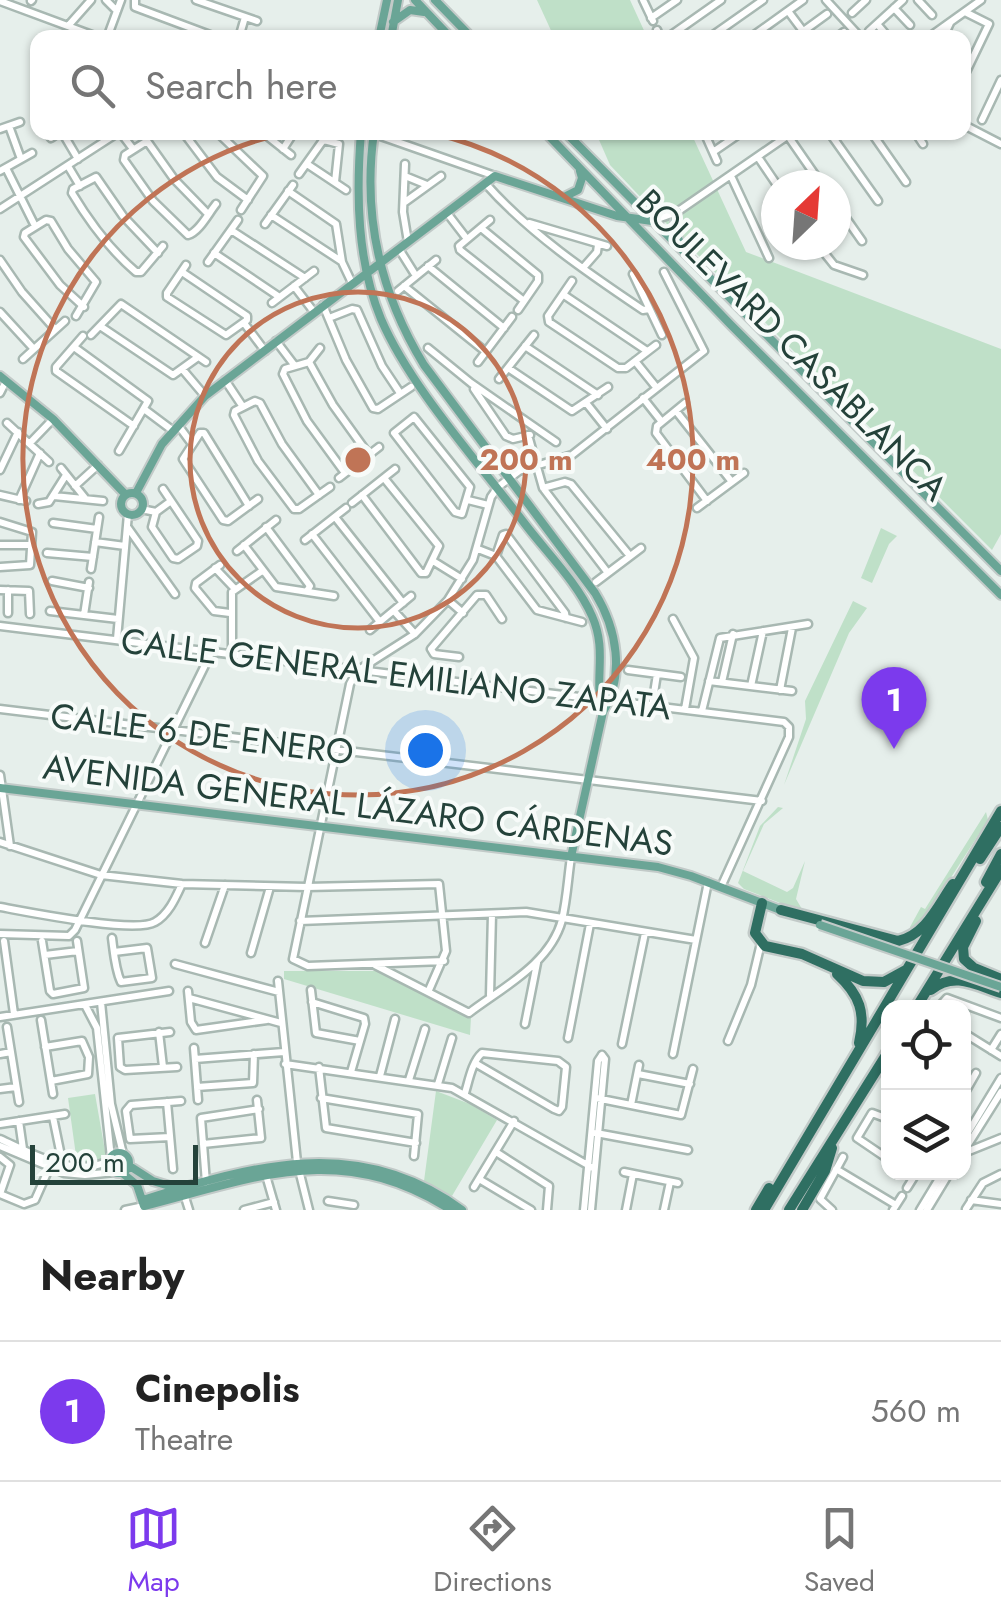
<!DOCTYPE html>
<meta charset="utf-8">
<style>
body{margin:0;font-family:Jost,sans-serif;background:#f6f6f6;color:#222}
.controls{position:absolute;right:30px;bottom:30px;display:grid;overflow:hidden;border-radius:20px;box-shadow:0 2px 8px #0004}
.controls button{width:90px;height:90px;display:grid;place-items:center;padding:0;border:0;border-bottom:2px solid #e0e0e0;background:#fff;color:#222;font:50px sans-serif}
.compass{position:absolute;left:761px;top:170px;width:90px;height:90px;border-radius:50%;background:#fff;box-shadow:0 2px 8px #0004;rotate:25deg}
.scale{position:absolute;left:30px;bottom:25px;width:168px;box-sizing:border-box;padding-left:10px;border:5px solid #24423a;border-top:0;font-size:28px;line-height:35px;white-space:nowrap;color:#24423a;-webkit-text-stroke:8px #f7fbf9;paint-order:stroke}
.you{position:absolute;left:425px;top:750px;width:35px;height:35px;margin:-25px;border:8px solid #fff;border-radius:50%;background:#1a73e8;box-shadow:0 0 0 15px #1a73e833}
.badge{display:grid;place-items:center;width:65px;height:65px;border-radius:50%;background:#7c3aed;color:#fff;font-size:32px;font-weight:700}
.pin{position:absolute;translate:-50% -82px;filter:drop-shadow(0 2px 5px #0008)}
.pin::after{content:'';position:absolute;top:52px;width:35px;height:30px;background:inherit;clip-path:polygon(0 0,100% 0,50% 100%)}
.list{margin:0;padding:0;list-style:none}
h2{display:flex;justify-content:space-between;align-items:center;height:130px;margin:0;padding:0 40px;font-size:42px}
h2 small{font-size:32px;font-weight:400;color:#767676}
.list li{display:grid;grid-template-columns:65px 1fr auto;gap:30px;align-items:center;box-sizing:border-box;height:140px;padding:0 40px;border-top:2px solid #e0e0e0}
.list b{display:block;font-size:38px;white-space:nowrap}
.list p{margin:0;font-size:32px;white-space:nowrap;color:#767676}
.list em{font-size:32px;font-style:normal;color:#767676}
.icon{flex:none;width:55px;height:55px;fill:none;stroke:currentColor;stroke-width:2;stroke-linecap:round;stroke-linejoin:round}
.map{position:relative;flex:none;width:1001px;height:1210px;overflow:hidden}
.search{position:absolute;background:#fff;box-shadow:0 2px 8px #0004;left:30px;right:30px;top:30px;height:110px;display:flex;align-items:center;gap:25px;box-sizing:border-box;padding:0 35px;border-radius:20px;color:#767676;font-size:38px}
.sheet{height:270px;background:#fff}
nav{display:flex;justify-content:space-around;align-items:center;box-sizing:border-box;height:140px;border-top:2px solid #e0e0e0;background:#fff;font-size:28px;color:#767676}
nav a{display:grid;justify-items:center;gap:5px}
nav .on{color:#7c3aed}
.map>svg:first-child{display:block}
.green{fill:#bfe0c8}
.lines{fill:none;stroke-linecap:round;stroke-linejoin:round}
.minor-casing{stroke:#a8b8b2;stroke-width:11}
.major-casing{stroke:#c2cac8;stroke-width:12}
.highway-casing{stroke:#c2cac8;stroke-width:15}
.minor{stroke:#fff;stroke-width:6}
.major{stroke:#6aa596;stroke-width:8}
.highway{stroke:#2f6f62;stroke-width:10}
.major-bridge-casing{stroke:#c2cac8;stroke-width:12;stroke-linecap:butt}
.major-bridge{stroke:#6aa596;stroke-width:8}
.ring{fill:none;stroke:#c07456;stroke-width:5}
.labels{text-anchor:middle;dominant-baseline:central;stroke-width:8;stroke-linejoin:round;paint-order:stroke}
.street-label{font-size:35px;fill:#24423a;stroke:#f7fbf9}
.centre{fill:#c07456;stroke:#f7fbf9;stroke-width:5}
.ring-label{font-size:30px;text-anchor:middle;font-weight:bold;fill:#c07456;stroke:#f7fbf9;stroke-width:8;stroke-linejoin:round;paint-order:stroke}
</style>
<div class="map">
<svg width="1001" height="1210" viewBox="0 0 1001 1210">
<rect width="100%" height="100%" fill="#e6efeb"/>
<path class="green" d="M537,0H630L647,37H554Z
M596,133H691L746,252L1001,349V534L992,550L650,207L610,165Z
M881,528L897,536L889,544L872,583L861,578Z
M853,601L867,608L849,633L784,785L806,719L805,701Z
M778,807L783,808L764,824L743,871L787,892L793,888L805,861L796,899L802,909L814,916L744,889L738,883L760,826Z
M986,812L988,820L921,924L912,930L910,927L921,907L925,909Z
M284,971H376L424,992L471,1017L470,1035L284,979Z
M436,1091L470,1104L497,1120L452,1196L424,1181Z
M95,1094L108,1168L78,1170L68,1098Z"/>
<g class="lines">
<defs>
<path id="minor" d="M106,0L117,11
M135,0V7L218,38
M196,0L257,21
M643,0L653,21
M826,0L861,38
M918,0L932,15
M0,1L100,38
M31,1L32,0
M894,8L910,25
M788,11L803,31
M852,13L866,0
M651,18L677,0
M877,24L889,38
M68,26L91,0
M657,30L660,38
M869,31L903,0
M107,38L121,0
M239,38L245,17
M667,38L721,0
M709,38L763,0
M750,38L803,0
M794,38L827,14
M836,38L844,32
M928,38L981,0
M943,38L950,23
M964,76L989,24L965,12
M982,120L1001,80
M964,125L1001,144
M9,126L21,159
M0,129L20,122
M46,132L51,138L60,132
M62,132L78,159
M120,132L133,149
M183,132L217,177L248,200
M217,132L263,176L241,210
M262,132L291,155
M704,132L717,161
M829,132L878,201
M871,132L906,182
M915,132L923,144
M173,133V132
M372,133L495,176
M788,136L822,185
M324,140L339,144L335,182
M283,149L294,132
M713,152L742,132
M758,157L777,185
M307,164L346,190
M405,164L403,212L408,242
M68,166L80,186
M6,168L35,226
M0,171L32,153
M299,174L329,132
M405,176L427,185
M731,176L769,258
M485,183C529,233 588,273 643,310L649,309
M288,191L336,224L342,262L352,283
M405,202L441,176
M836,204L862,241
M0,209L119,132
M447,213L467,239
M208,214L174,179L147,141L125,155L124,160L153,201L188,235C199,232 208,214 216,204
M271,215L341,261
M490,220L459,246L460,250L524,301
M652,221L677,212L793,132
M529,223L607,246
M265,224L293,185
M481,228L538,275V281L518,310
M231,230L305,278
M818,245L834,265L863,275
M399,249L416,276
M158,253L123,216L96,177L73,189L72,193C90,223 109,249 136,272H141L163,246
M214,253L278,296
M0,260L22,292L55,329
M208,262L238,220
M428,266L504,328
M583,268L597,252L598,245
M182,272L247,316V320L226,335L167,297V293L186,265
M633,274L662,335
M572,281L548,316L549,322L618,368H626L656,345
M294,286L314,312
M404,286L486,352
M398,291L436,260
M564,295L647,351
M272,303L314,271
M323,305L346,360L373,408L378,409L411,387
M0,312L33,348
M76,316L96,282L68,249L51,221L46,220L25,233L24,237L60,285L84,307
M329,318L352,309L357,310L382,366L400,393
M244,323L265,351
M100,326L173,375L198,357
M91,335L121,304L206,362
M83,336L56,367V371L134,426
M276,341L295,366
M525,346L598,395
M74,347L148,401L119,451
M320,348L309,362L285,369L283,374L307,421L345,473
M428,348L471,383L556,442
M23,359L65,321
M635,361L656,387
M309,362L333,405L369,455
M478,362L512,317
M508,368L572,411L608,387
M183,370L205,396
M499,379L534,335
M225,380L243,407
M474,389L506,436L513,439L530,435
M0,393L6,381
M643,398L662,422
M685,403L657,426L656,433L707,501
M587,404L607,429
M144,409L172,430
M676,411L732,482
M414,417L470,487L462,514L455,512L394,433Z
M7,423L49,462
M178,425L192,444
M528,435L543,488L608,573
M30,443L53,419
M61,468L85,498
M0,470L18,432
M339,478L379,447
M75,486L98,465
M543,488L565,482L571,484L630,556
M163,489L198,541L197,546L178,559L173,558L152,527L156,512L171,501
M0,495L26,501
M319,495L282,444L260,403L255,401L235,411L234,415L258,461L294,509H299L330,487
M362,495L421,573H426L439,546L384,478
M54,496L103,501
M19,500L40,453
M468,500L488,505
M352,503L395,469
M38,504L49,502L66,475
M249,506L204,433H200L183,459L223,520L228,521L258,499
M697,508L744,473
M141,509L156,512
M335,517L403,603
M0,522L32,532L30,565L0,567
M53,523L97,529
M266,527L310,586L307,591
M128,528L175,594
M312,534L380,622
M305,540L346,508
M95,542L125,546
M0,545H31
M244,545L276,587L334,596
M478,549L496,556L537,610L582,622
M237,551L276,520
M47,553L93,557
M496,556L503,535L506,534L565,613L566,618
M433,561L462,579
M220,565L196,583L195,588L214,611L230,613
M215,568L234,588
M91,569L99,517
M52,581L89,588
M596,582L641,548
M0,590L29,591L30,614
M448,600L463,613
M50,611L118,619
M394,611L415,634
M8,613V590
M84,615L89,582
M673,619L694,658L685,709
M0,626L784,722L789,727V737L721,887
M370,630L411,596
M117,639L128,514
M232,653V592L262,571
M459,657L434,654L431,649L477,595H486L502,619
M628,670L681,677
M709,681L792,691
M722,682L733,634
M751,686L763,631
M780,690L792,628
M652,706L657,674
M0,709L762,801
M702,711L720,638L808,624
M0,775L10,846
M0,842L101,875L182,884L307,887L439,884L446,951L429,990
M0,907C28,912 135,934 155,922C169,914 176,897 182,884
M300,921L526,912L696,940
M0,934L69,936L75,930L212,651
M112,938C114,953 115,969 121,982L152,978L147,948L114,952
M4,941L14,1014
M42,941L50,991L53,994L84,988L77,941
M205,943L225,885
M251,953L270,887
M45,955L78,951
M444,961L308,966L293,959L350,684L357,671L415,634L448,600L473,560L491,497L498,487L519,471L572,455L704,351L664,272
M175,964L279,992
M375,965L469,1013C503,987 550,964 562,920C567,899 568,877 571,857
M278,981L297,1162L309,1210
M311,990L316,1033L360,1041
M188,991L191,1022L196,1030L267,1020
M490,995L492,914
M189,998L281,1023
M101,1002L111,1104L123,1154
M312,1002L364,1018L365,1024L351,1072
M85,1005L97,1028L111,1158
M938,1008L947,998L1001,1018
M0,1017L169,991
M41,1020L53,1094
M525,1024L537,963
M7,1027L19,1102
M159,1032L163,1067
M170,1032L118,1038L120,1067L125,1070L177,1067
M964,1033L1001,1056
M568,1038L590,924
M728,1041L751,985L761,943
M622,1044L645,933
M45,1047L82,1041L89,1057L88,1074L51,1081
M194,1048L198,1100
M991,1050L1001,1034
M0,1054L11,1052
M673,1054L708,882
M195,1059L284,1052
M285,1064L452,1088L593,1168
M319,1067L326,1128L416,1143
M638,1074L690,1084
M380,1076L395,1019
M409,1080L425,1029
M438,1084L452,1038
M197,1087L253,1083L254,1054
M0,1089L16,1087
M465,1093C469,1080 472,1062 482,1053L558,1061L566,1067L562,1107L559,1111L554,1109L475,1063
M964,1094L976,1073
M321,1098L418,1114L414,1156
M596,1098L681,1115L693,1069
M167,1102L173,1169
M631,1105L639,1065
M53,1117L60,1151
M888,1119L872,1113L857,1138L888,1159
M19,1121L23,1149
M0,1124L65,1114
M596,1133L688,1150
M170,1137L130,1139L126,1111L131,1105L181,1101
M0,1139C33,1154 73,1178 109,1161
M964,1139L1001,1078
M203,1144L261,1138L257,1100
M0,1146L64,1173L85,1175L115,1172
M964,1151L1001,1092
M496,1152L549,1186L547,1210
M964,1153L1001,1138
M0,1157L10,1165L0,1194L24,1204L35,1200L47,1173
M836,1169L896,1205
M265,1172L276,1210
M624,1172L678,1183
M479,1179L531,1210
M206,1183L201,1118L259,1109
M474,1187L514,1121
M907,1188L917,1172
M184,1194L189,1210
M971,1200L1001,1204
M328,1201L354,1205
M966,1209L983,1183L1001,1174
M125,1210L144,1206
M244,1210L274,1202
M584,1210L598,1061L602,1055
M591,1210L605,1059L602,1055
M626,1210L633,1174
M664,1210L670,1182
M832,1210L820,1199L843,1157
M893,1210L902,1196
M920,1210L943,1172
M927,1210L950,1172"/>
<path id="major" d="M415,0L451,38
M435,0L472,38
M393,22L410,10L424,12
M379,38L387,0
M391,38L398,0
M361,132C356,195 357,261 381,319C410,387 480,464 525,524C547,553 577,582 592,616C608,652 593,679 603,712
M374,132C362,217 380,293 424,365L595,593C617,629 625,675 603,712L571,857
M545,132L731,325L1001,595
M565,132L1001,571
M564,197L578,190L582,178L580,171
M677,212L674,228L682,248
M0,376L53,419L125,494
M121 504a11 11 0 1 1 22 0a11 11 0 1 1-22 0Z
M136,493L162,444L205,396L495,176L617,216L652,221
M0,788L658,867L691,876L783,911
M109 1163a10 10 0 1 1 20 0a10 10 0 1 1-20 0Z
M128,1165L153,1181L176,1188
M121,1172L137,1185L144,1206C258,1177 340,1140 451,1210
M143,1200C253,1165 359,1134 462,1210"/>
<path id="highway" d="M980,859L1001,827
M986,882L1001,854
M762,903L755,933L765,946L802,954L863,981L884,982L906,970
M781,910L898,941C926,935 938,905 953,884
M976,921L963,947L964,959L974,968L1001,979
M837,974C860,995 866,1013 859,1043
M931,990C954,971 976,985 1001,993
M916,1008L1001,870
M756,1210L769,1188
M764,1210L1001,811
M789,1210L888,1052
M802,1210L825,1171L832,1148"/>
</defs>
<use href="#minor" class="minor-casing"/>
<use href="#major" class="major-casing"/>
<use href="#highway" class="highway-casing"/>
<use href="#minor" class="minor"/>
<use href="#major" class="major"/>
<use href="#highway" class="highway"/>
<defs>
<path id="major-bridge" d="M820,925L1001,987"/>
</defs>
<use href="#major-bridge" class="major-bridge-casing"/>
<use href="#major-bridge" class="major-bridge"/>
</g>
<g class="ring">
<circle cx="358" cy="460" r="168"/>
<path d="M431 133A335 335 0 1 1 285 133"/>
</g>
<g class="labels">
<g class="street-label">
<text transform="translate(792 345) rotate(45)">BOULEVARD CASABLANCA</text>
<text transform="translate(396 674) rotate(7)">CALLE GENERAL EMILIANO ZAPATA</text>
<text transform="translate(202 734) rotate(7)">CALLE 6 DE ENERO</text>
<text transform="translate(358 805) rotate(7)">AVENIDA GENERAL LÁZARO CÁRDENAS</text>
</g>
</g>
<circle cx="358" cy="460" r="15" class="centre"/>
<g class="ring-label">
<text x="526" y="470">200 m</text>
<text x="693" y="470">400 m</text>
</g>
</svg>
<div class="controls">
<button><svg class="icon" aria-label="locate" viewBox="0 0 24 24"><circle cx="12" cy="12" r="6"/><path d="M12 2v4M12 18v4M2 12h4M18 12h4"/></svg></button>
<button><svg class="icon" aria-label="layers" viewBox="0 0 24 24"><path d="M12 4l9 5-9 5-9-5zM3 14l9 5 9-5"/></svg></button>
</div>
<svg class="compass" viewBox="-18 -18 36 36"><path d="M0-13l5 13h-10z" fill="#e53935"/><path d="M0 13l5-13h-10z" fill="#767676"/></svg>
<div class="scale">200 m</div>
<div class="you"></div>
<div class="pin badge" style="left:894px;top:749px">1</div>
<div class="search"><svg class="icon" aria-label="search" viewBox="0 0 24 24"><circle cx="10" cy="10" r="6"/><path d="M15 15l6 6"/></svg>Search here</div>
</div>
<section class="sheet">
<h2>Nearby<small></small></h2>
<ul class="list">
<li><span class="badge">1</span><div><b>Cinepolis</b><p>Theatre</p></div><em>560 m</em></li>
</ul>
</section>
<nav>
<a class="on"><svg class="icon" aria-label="map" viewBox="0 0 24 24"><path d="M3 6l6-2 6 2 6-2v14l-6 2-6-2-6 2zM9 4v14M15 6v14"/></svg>Map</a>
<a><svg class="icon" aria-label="directions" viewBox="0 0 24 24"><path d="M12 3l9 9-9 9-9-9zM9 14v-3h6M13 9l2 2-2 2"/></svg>Directions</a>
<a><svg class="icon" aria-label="saved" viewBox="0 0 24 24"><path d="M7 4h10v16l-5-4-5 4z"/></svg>Saved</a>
</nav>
